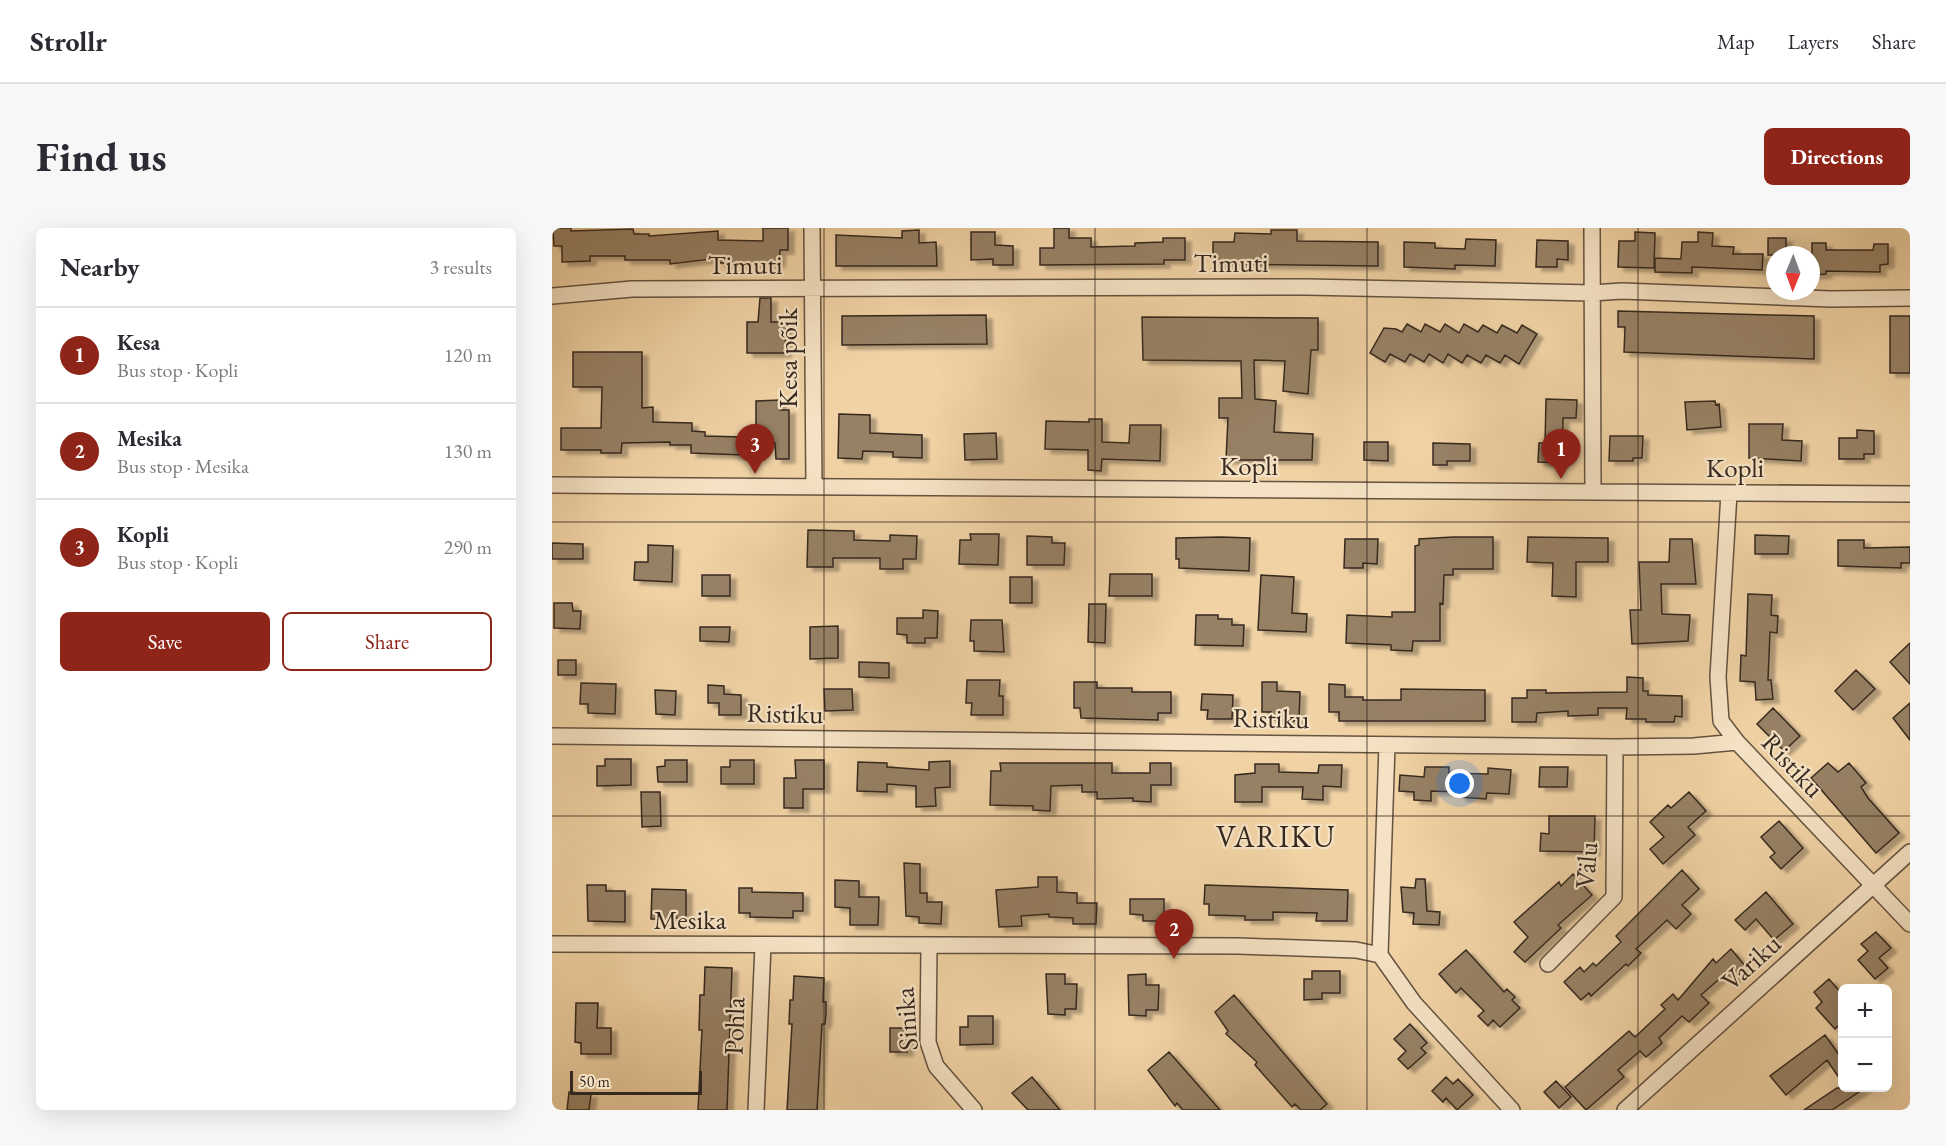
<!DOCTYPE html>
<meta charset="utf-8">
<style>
body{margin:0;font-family:"EB Garamond",serif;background:#f7f7f7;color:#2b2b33}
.controls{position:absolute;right:18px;bottom:18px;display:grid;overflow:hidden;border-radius:9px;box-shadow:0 6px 24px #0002}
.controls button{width:54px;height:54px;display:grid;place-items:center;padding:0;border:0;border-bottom:2px solid #e1e1e2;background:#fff;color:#2b2b33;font:30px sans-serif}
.compass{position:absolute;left:1214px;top:18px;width:54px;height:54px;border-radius:50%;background:#fff;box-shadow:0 6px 24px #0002;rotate:181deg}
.scale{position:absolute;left:18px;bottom:15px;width:132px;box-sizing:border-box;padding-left:6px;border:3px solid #36291f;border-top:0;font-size:16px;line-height:21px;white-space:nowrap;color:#36291f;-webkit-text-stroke:4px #f5e2c4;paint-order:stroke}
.you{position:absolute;left:908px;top:556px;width:21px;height:21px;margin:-15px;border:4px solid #fff;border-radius:50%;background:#1a73e8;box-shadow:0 0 0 9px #1a73e833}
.badge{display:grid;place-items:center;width:39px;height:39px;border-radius:50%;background:#8f2418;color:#fff;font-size:20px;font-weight:700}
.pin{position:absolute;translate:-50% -50px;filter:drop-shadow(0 2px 3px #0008)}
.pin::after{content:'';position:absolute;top:32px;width:21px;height:18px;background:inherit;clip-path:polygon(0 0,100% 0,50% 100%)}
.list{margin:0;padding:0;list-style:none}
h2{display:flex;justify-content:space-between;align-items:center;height:78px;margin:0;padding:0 24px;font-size:26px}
h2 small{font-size:20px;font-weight:400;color:#7c7c81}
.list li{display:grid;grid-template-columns:39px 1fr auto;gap:18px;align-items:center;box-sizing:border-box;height:96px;padding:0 24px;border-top:2px solid #e1e1e2}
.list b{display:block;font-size:22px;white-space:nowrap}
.list p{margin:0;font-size:20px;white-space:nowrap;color:#7c7c81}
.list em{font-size:20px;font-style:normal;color:#7c7c81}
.actions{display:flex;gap:12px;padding:18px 24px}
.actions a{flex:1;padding:14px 0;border:2px solid #8f2418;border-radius:9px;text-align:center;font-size:21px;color:#8f2418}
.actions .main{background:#8f2418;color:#fff}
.map{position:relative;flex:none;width:1358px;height:882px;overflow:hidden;border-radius:9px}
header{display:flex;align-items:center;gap:36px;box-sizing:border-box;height:84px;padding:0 30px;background:#fff;border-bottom:2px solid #e1e1e2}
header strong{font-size:28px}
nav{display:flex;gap:33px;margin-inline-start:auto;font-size:21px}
.intro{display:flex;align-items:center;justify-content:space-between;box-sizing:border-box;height:144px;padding:0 36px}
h1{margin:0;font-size:42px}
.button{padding:15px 27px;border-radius:9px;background:#8f2418;color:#fff;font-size:21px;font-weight:700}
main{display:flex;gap:36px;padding:0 36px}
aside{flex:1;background:#fff;border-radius:9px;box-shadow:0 6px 24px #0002}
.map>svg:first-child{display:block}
.building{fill:#978165;stroke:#36291f;stroke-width:1.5;filter:url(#shadow)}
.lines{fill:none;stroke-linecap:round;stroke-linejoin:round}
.street-casing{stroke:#645340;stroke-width:18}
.street{stroke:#f5e2c4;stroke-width:15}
.grid{fill:none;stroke:#36291f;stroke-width:1.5;stroke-opacity:0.55}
.labels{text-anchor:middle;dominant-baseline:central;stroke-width:4.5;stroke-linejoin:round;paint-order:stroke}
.street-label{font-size:27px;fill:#36291f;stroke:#f5e2c4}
.quarter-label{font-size:30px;letter-spacing:1.5px;fill:#36291f;stroke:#f5e2c4}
</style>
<header>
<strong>Strollr</strong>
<nav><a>Map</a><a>Layers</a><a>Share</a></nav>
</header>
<div class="intro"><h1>Find us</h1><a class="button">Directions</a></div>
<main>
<aside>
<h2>Nearby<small>3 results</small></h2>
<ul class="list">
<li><span class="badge">1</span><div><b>Kesa</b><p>Bus stop · Kopli</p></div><em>120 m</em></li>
<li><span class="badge">2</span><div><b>Mesika</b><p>Bus stop · Mesika</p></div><em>130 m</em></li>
<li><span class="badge">3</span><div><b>Kopli</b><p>Bus stop · Kopli</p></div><em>290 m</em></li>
</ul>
<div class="actions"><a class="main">Save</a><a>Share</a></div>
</aside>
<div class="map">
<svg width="1358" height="882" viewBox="0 0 1358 882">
<defs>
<filter id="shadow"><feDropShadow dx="6" dy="4" stdDeviation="1.5" flood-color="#0004"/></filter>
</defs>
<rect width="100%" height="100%" fill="#f0d2a5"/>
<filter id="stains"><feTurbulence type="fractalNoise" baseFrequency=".00333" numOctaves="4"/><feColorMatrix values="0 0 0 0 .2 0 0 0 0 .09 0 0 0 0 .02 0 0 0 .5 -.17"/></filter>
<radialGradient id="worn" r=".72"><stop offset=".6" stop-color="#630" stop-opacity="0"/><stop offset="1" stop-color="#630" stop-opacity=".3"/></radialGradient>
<path class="building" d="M1,0H19V3L81,1L82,6H97V8L166,3V12L211,13V0H236V22H228L227,35H167V30L118,36V32H73V28H38V33L10,34V18H2Z
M502,0H517V10H539V19L583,18V15L611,14V10H633V32H612V36L488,37V20H502Z
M367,2V15L384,14L385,38H284V7L350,10V3Z
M719,2H745V13L826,14V38L661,36V14H682L683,5L719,6Z
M419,4H443V17L461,18V37H441V31L419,32Z
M1083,4L1103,5L1102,40L1066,39L1067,13H1083Z
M1146,4L1161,5L1160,18L1182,19L1181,26H1211L1210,42L1140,39V45L1103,44V30L1129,31L1130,14H1146Z
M1216,10H1234V27H1216Z
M914,11L944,12L943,38L903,37V41L852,39V14L883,15V20L913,21Z
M985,12L1016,13V32L1005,31V39H984Z
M1260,15H1274V22H1321L1322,16H1336V36L1328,37V44L1274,43V46L1260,47Z
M208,70H219V94H234L233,125H195V94H206Z
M1066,83L1262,88V131L1072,124L1073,99H1066Z
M434,87L435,116L290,117V88Z
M1338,88H1358V145H1338Z
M590,89L766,90V122H759L756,166L731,163L733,133L702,132L703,171L724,173L722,204L761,206L760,232H674L676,190H667V170H690L689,133L591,132Z
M855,96L869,104L873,96L888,104L893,96L907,105L912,96L926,104L931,97L945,105L950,97L965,105L970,97L985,106L967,136L953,127L948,135L934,127L929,135L915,127L910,135L896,126L891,135L877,126L872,134L858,126L853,134L838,126L833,134L818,125L832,100L844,101L850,104Z
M21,124H90V180L101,179V194L140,195V203L153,204V208L192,209V227L139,225V217H118V214L70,215L69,225H49V222H9V200H49L50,159H21Z
M994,171L1025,172L1024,190H1011L1010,235L986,234L987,215H993Z
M228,172V182H237V231H224L223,215H204V173Z
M1163,173L1164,177L1167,176L1169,199L1135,202L1133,174Z
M287,186L318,187V205L370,207V230L341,229V224L311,223L310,231L286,230Z
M537,191H550V214L577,215L578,197H609L608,233L550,231L549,243L536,242V222L493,221L494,193L537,194Z
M1197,196H1231L1230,212L1250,213L1249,233L1197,230Z
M1305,202L1322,203V226H1312V231H1287V210H1305Z
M444,205L445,231L413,232L412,206Z
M1058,208H1091L1090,230H1081V233H1057Z
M812,214H836V233L812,232Z
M881,215L918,216V233H895V237H881Z
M256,302L302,303V312L338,313V307L365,308L364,331H351V341H328V330H281V339H255Z
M418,306H447L446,337L407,336L408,312H419Z
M1203,307L1237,308L1236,326H1203Z
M475,308L500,309V315H513L512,337H475Z
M669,309L698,310L697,343L627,340V331H624V310Z
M901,309H941V341H901V347H892L891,376L888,375V413H861L860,423L839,422V417L794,415L795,387L840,389V384H863V318L867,317V311Z
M976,309L1056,310V334H1024V369L1000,368L1001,335L975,334Z
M793,311H826L825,336L811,335V340H792Z
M1118,311H1140L1144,356H1109L1110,386L1138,387L1136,413L1080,416L1078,382H1089L1087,334H1117Z
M1286,312H1312V320L1358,319V335H1349V340L1286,338Z
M0,315L31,316V331H0Z
M96,317L121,318L120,354L82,352L83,334H96Z
M558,346H600V368H557Z
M150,347H178V368H150Z
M709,347L742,349L740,385L755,386L754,404L706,402Z
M458,349H480V375H458Z
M1196,366L1220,367L1219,387L1226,388L1225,405L1218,404L1216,452H1219L1221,471L1204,472L1203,454L1188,453L1189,427L1194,428Z
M2,375H20L21,383H29L28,401L2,400Z
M537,376H554L553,415L536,414Z
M371,382L386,383L385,410H373V415H355V407L345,406V390H371Z
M644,387H666V391H680V397H692L691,418L643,417Z
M419,392H450L452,424L422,423V413H418Z
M286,398V430L258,431V399Z
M148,399H178L177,414L148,413Z
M1358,415V456L1338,434Z
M6,432H24V447H6Z
M307,434L337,435V450L307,449Z
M1304,442L1323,461L1301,482L1283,463Z
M1075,449L1091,450V463H1096V467L1130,468V489L1123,488L1122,494H1094V491H1074L1075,480H1046V487L1016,488V483L985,485L984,494H960V470H975V462H994V465L1075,464Z
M415,452H448L447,468H451V487H419L420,475H414Z
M522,454H545V460H580V464H619V485H606V492L529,490L528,480H522Z
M710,454H725V463L748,464L747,493L719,492V484H710Z
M29,455L64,456L63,486L36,485V476H28Z
M777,456L793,457V469H811V472H849V461L933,462V493H787V484H777Z
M156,457L172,458V466L189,467V487H167V475H156Z
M272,461H300L301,482L273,483Z
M103,462L124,463L123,487L104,486Z
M650,466L681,467L680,491H655L656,482H649Z
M1358,475V512L1341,490Z
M1221,480L1248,508L1232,523L1205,496Z
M53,531H79V557L45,558V538H53Z
M113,532H135V554H106L105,539L113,538Z
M178,532H202V556H169V539H178Z
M243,532H272V561H251V580H232V550H244Z
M398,533V559L383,560L384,578L364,579V558L335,556V564L305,563L306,534L335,535V539L377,542V534Z
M448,535H560V545H598V535H619V557H599V574L581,573V570L545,571V564H530V557L499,558L498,583L481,582V578L438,577L439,543H449Z
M1276,535L1286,544L1297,535L1314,555L1309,559L1316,570L1347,605L1324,625L1259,550Z
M703,536H727V544L766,545L767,537H790L789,559L771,558V572L750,571L751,559H710V574H683V547L703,545Z
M873,539H897V545L936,546V540L959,542L957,566L935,565L934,571L908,569V564L879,563V573L862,572V564L847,563L848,547L872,549Z
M988,539H1016L1015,559H987Z
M89,564H108L109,598L90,599Z
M1137,564L1154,583L1136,599L1143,607L1111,636L1098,621L1112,609L1098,594L1116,577L1119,580Z
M997,588H1043L1042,624L988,623L989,605L997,606Z
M1227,593L1251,620L1229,641L1218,629L1223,625L1209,609Z
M352,635L368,636V665H375V674H390L389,696L367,695V689L354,688Z
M1130,642L1147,661L1130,677L1139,686L1124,701L1115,692L1084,721L1089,725L1076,738L1074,736L1039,768L1037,765L1029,772L1012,754L1028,739L1032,744L1041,735L1044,738L1069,714L1064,708Z
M1021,646L1040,667L1006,697L1009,700L973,734L962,724L976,709L962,694L1007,654L1009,658Z
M486,649H505V664L525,665V675H545L544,696H521V690L497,689V686L469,688L470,698L447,699L444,662L486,659Z
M864,651H873L875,683L888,684L887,697L861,696L862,685L851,684L849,659L863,660Z
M283,652L307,653V669H327L326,697H298V680L283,679Z
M35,657H54V663H73V694L36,693Z
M653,657L796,662L795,693H764L765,685L721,684V692H693V688L657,687V676H652Z
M187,660H200V664L251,665V683H241V690L198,689V685H187Z
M100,661L134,662V690H123V696H110V691H99Z
M1214,664L1241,696L1222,712L1204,691L1193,702L1183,692Z
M578,671H612V693H591V687L578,686Z
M1324,704L1339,720L1327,730L1336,740L1323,751L1306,732L1316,723L1309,716Z
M1179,721L1194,739L1179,752L1173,746L1149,767L1157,775L1137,794L1130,788L1107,810L1110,815L1094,829L1088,823L1066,842L1072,849L1034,882L1013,859L1077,803L1083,809L1113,781L1109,777L1121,766L1126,772L1161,731L1164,735Z
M914,722L952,764L955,761L963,769L960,772L968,780L948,799L941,792L936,798L926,788L932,783L909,760L904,765L887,746Z
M153,739L180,740L175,882H146L150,802H147L148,767H152Z
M760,743H788V765H770V771L752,772V751H760Z
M494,746H513V756H525L524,781H513V787L496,786Z
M594,746V757H607L606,782H594V788L577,787L576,747Z
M242,748L272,750L271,774H274V786L273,796H270L265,882H235L240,796H237L238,772H241Z
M1277,751L1290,766V794L1283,801L1264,780L1270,774L1262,764Z
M682,767L775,876L768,882H749L743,876L740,879L703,837L705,834L674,806L676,803L663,784Z
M24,775H46L45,800H59V826H29V815L23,814Z
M416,788H441V816L408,817V799H416Z
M858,796L875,815L869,820L874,825L856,841L846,831L854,823L842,811Z
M338,800H355V824H338Z
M1273,807L1290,831V854L1275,832L1234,867L1218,848Z
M617,824L668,882H631L625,875L623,878L596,842Z
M480,849L508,882H476L460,865Z
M894,849L901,856L906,851L921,867L905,882L894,870L891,874L880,863Z
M1004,853L1019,869L1007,880L992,864Z
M1285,860H1313L1280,882H1252Z
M17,864L39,866L37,882H15Z"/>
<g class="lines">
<defs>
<path id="street" d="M260,0L262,259
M1040,0L1041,264
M0,68L80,61L754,59L1040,65L1070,63L1279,71L1358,70
M0,257L1358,266
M1177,265L1166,449L1169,493L1185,514
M0,508L1063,519L1142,518L1185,514L1358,696
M0,716L686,718L804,722L828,727L862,775L960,882
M377,718L376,814L384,838L422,882
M828,727L835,517
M996,736L1062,669L1063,519
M204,882L211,717
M1073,882L1358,624"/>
</defs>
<use href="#street" class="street-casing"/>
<use href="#street" class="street"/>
</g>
<path class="grid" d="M272,0V882M543,0V882M815,0V882M1086,0V882M0,294H1358M0,588H1358"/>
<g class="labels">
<g class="street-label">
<text x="679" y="34">Timuti</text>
<text x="193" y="36">Timuti</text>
<text transform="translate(235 130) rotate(-90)">Kesa põik</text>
<text x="697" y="237">Kopli</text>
<text x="1183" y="239">Kopli</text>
<text transform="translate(233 485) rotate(1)">Ristiku</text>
<text transform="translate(719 490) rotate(1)">Ristiku</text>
<text transform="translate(1241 537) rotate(47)">Ristiku</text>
<text transform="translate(1034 637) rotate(-85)">Välu</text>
<text x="138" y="691">Mesika</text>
<text transform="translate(1199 734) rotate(-42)">Variku</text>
<text transform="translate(354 791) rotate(-94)">Sinika</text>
<text transform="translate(182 798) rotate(-88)">Pohla</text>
</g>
<g class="quarter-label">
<text x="724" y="608">VARIKU</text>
</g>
</g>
<rect width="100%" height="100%" filter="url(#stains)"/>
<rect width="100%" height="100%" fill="url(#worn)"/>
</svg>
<div class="controls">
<button>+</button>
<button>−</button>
</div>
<svg class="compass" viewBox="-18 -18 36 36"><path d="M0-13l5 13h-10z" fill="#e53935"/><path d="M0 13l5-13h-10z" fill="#7c7c81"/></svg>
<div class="scale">50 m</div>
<div class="you"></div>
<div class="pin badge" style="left:1009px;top:251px">1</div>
<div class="pin badge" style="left:622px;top:731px">2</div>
<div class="pin badge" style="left:203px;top:246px">3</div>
</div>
</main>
